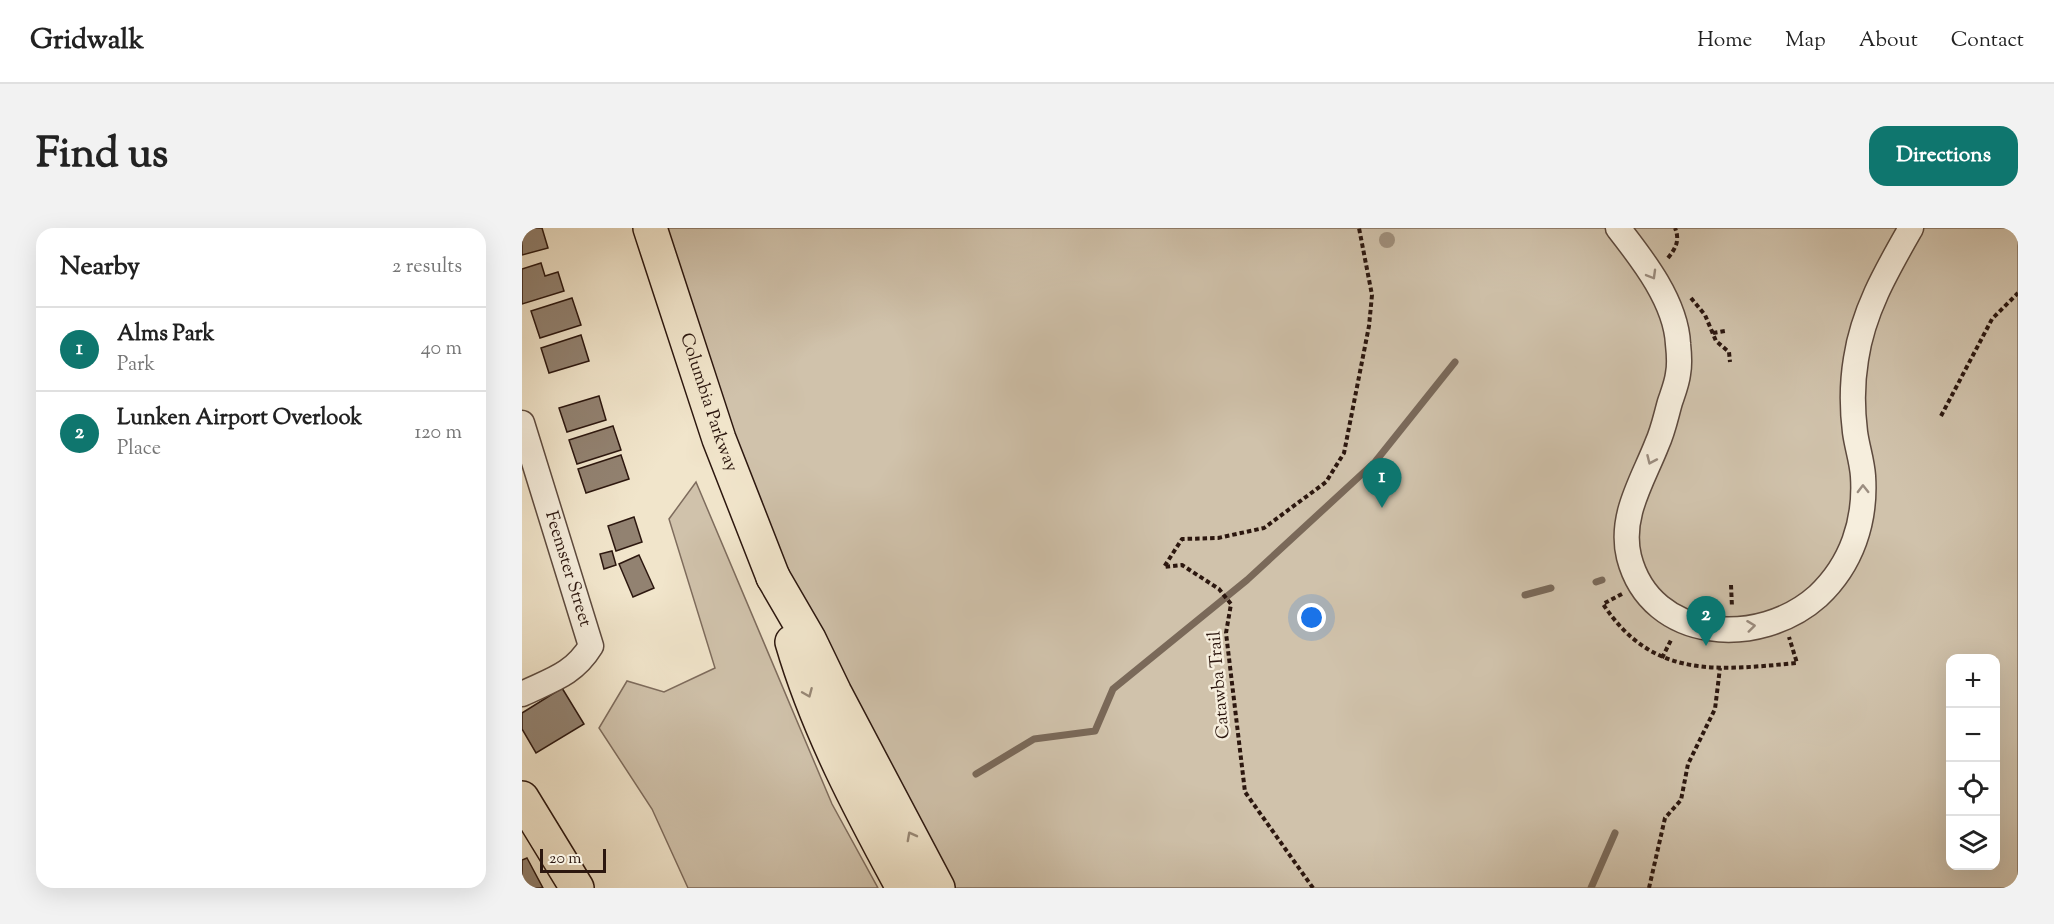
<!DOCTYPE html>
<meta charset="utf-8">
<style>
body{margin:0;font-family:"Sorts Mill Goudy",serif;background:#f2f2f2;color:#222}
.controls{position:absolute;right:18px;bottom:18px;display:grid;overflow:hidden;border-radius:12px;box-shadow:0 6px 24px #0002}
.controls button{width:54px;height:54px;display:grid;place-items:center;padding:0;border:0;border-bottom:2px solid #e0e0e0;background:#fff;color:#222;font:30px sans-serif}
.scale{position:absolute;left:18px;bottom:15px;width:66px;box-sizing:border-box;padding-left:6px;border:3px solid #2c170f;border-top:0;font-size:16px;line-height:21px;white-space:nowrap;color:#2c170f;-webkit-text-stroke:4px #f6eedd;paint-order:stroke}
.you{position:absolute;left:790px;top:390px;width:21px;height:21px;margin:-15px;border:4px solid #fff;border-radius:50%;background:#1a73e8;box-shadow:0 0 0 9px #1a73e833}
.badge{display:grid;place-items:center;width:39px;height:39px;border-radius:50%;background:#0f766e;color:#fff;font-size:20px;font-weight:700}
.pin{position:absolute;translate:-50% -50px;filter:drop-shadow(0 2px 3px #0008)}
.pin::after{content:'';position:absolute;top:32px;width:21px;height:18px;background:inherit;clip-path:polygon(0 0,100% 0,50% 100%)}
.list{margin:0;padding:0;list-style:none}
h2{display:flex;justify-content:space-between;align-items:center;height:78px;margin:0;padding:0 24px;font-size:26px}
h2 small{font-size:20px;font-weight:400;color:#767676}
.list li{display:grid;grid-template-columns:39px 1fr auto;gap:18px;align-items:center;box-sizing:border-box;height:84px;padding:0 24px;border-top:2px solid #e0e0e0}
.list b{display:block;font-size:22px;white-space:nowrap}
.list p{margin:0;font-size:20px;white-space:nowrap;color:#767676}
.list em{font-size:20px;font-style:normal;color:#767676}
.icon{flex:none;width:33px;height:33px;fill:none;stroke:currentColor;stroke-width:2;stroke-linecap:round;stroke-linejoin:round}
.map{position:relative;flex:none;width:1496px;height:660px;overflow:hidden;border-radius:18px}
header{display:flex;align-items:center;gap:36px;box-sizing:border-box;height:84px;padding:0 30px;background:#fff;border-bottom:2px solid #e0e0e0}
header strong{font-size:28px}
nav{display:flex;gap:33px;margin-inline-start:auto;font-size:21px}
.intro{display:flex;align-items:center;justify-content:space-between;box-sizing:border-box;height:144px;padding:0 36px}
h1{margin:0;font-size:42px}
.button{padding:15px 27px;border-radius:18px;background:#0f766e;color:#fff;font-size:21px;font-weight:700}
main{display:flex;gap:36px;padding:0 36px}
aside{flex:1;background:#fff;border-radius:18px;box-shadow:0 6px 24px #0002}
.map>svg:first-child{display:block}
.green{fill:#d0c2ab;stroke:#7e6c5d;stroke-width:1.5;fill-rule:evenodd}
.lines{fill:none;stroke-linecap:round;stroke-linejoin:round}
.stream{stroke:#7a6959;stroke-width:7}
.building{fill:#928271;stroke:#2c170f;stroke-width:1.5}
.minor-casing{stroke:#5d4a3e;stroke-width:27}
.primary-casing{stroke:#2c170f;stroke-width:36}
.trunk-casing{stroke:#2c170f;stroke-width:36}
.motorway-casing{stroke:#2c170f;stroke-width:36}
.path{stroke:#2c170f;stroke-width:4;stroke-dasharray:4.5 3;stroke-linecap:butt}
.minor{stroke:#f6eedd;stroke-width:24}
.primary{stroke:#f1e5cb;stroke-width:33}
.trunk{stroke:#f1e5cb;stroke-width:33}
.motorway{stroke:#f1e5cb;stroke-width:33}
.tree{fill:#a0907d}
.oneway{stroke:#9b8d80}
.oneway2{stroke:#988876}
.labels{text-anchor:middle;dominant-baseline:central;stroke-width:5;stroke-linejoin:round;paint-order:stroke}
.street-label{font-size:18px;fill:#2c170f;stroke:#f6eedd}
</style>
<header>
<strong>Gridwalk</strong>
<nav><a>Home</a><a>Map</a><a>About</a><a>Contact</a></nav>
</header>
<div class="intro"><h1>Find us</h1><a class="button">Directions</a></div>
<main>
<aside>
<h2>Nearby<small>2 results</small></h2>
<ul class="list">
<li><span class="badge">1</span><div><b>Alms Park</b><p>Park</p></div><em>40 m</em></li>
<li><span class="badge">2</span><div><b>Lunken Airport Overlook</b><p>Place</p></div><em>120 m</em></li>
</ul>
</aside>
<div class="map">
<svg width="1496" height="660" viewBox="0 0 1496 660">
<rect width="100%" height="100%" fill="#f1e5cb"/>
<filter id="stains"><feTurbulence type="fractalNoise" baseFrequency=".00333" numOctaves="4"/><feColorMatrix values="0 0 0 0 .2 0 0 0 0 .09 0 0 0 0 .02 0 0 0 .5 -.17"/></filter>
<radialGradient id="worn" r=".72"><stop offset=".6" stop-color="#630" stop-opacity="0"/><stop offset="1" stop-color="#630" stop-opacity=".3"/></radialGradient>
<path class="green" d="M128,0H1496V660H416L313,465ZM1428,430H1474V638H1428Z
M174,254L310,576L356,660H166L130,581L77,500L105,453L142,464L193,440L147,291Z"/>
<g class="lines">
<path class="stream" d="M1074,354L1080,352
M1003,367L1029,360
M454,546L512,511L573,503L591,461L725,352L853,234L933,134
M1069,660L1093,605"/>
</g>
<path class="building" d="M0,0H20L26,20L0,27Z
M19,35L23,48L36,44L42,63L0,76V41Z
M50,70L59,97L18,110L9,83Z
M59,107L67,133L27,145L19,120Z
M77,168L84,192L45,204L37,180Z
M91,198L99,222L55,236L47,212Z
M99,227L107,251L64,265L56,241Z
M112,289L120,314L94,323L86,298Z
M90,323L94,337L82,341L78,326Z
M117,327L132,360L111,369L97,336Z
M40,460L62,496L14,525L0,501V485Z
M5,630L21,660H0V632Z"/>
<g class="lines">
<defs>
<g id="minor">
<path d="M1096,0C1121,32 1154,74 1156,116C1157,125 1158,136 1156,146C1155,155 1151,165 1148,174C1144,188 1141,203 1135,216C1121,252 1097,288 1107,329C1129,415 1238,420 1296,368C1330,336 1344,293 1341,248C1340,233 1335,219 1333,204C1330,180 1330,155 1334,131C1341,83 1365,42 1389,0"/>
<path id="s1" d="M0,195L69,418C51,447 29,452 0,466"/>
</g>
<path id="primary" d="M0,570L55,660"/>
<g id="trunk">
<path id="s2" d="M128,0L197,211L251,349"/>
</g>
<path id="motorway" d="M251,349L287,411L313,465L416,660
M270,414C295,500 338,581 381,660"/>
</defs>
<use href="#minor" class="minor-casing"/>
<use href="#primary" class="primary-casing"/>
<use href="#trunk" class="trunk-casing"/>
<use href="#motorway" class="motorway-casing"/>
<path class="path" d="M1146,30C1154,20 1158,12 1153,0
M1169,70L1183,87L1194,113L1207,124L1208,134
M1191,105L1203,103
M1419,188L1470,91L1496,65
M1209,357L1210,379
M1100,366L1081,376C1131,452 1196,442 1275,435L1267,409
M1140,430L1149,412
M791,660L723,564L704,405L709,376L697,361L660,337L642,339L660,311L696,310L742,300L804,254L822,225L847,98L850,67L837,0
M1127,660L1143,590L1159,572L1166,536L1193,481L1198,440"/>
<use href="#minor" class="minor"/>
<use href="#primary" class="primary"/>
<use href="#trunk" class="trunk"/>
<use href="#motorway" class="motorway"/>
</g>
<circle class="tree" cx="865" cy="12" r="8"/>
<defs><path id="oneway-chevron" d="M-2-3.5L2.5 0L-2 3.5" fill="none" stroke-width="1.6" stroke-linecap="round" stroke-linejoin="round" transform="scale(1.5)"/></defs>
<g class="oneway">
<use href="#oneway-chevron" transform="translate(1130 47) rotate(60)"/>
<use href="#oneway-chevron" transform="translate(1129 232) rotate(114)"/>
<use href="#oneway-chevron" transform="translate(1341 261) rotate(-91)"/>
<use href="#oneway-chevron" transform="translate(1229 398) rotate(-7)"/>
</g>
<g class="oneway2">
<use href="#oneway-chevron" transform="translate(286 465) rotate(67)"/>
<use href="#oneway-chevron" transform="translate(389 608) rotate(-118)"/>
</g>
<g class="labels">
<g class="street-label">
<text stroke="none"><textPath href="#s2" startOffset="184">Columbia Parkway</textPath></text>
<text stroke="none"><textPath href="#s1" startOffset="153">Feemster Street</textPath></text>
<text transform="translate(698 457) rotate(-95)">Catawba Trail</text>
</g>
</g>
<rect width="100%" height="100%" filter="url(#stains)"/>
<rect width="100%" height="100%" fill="url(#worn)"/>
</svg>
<div class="controls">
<button>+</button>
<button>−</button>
<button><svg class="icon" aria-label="locate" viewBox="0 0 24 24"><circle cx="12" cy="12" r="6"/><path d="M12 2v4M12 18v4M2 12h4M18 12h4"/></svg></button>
<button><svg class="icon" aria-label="layers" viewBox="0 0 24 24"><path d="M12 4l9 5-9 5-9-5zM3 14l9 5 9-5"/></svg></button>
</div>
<div class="scale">20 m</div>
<div class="you"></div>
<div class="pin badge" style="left:860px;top:280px">1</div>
<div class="pin badge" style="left:1184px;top:418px">2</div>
</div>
</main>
